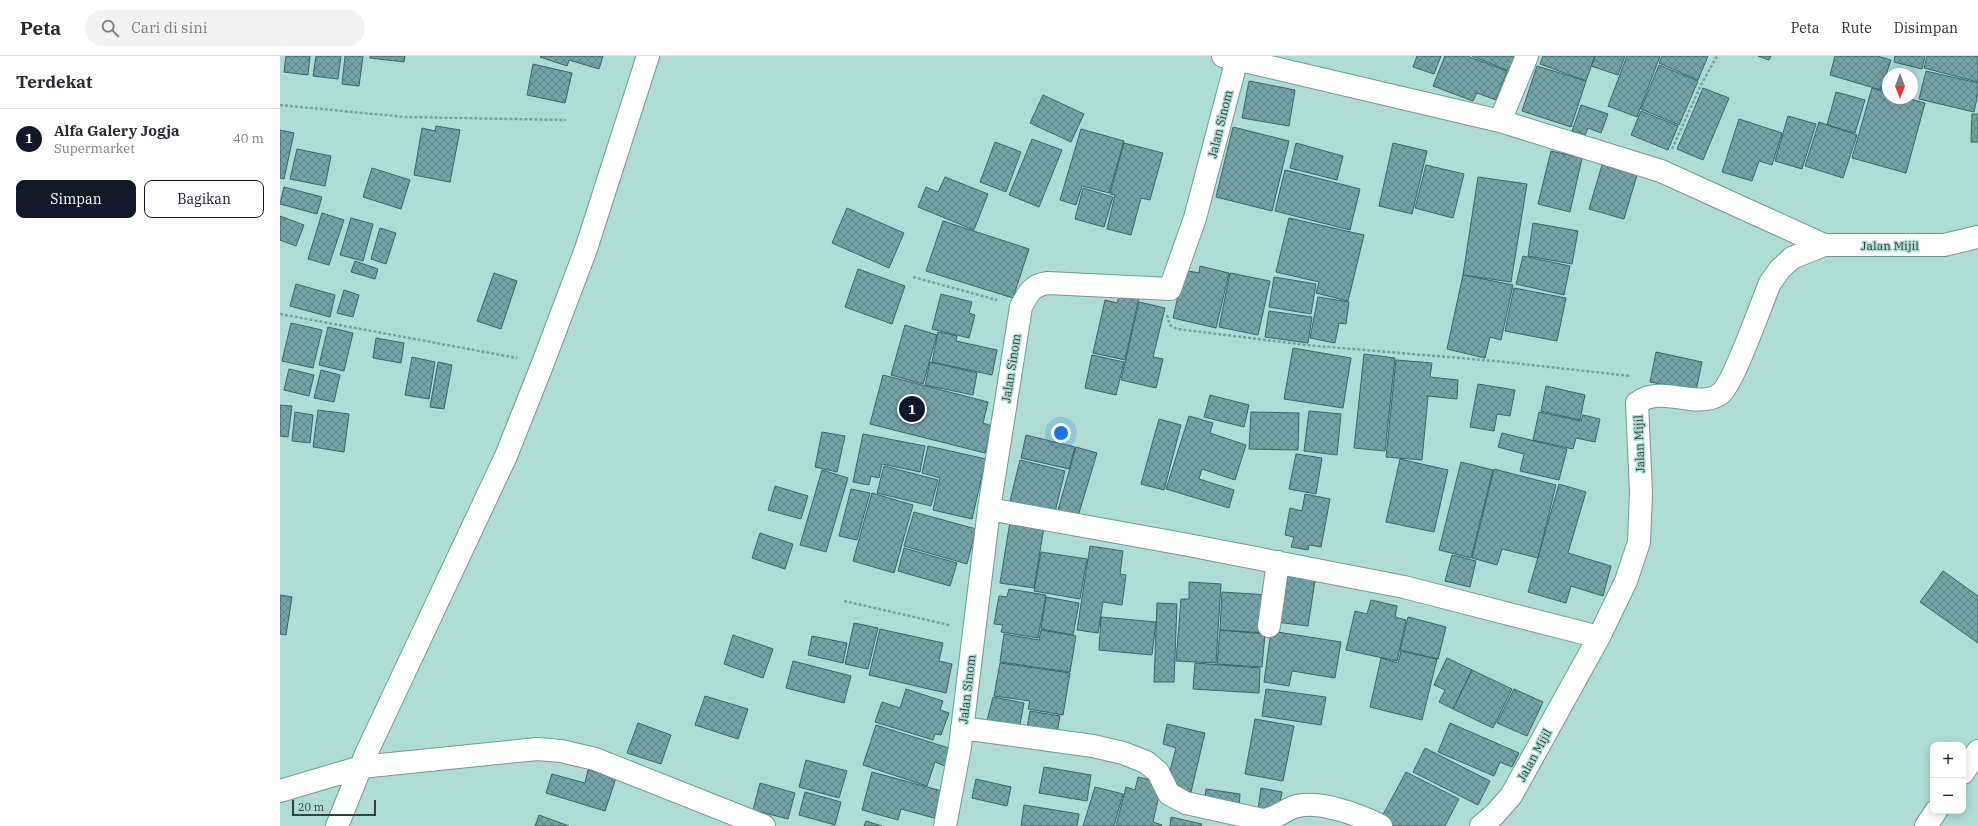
<!DOCTYPE html>
<html lang="id">
<meta charset="utf-8">
<style>
body{margin:0;font-family:"IBM Plex Serif",serif;background:#f2f2f3;color:#2b2b33}
.controls{position:absolute;right:12px;bottom:12px;display:grid;overflow:hidden;border-radius:8px;box-shadow:0 2px 10px #0003}
.controls button{width:36px;height:36px;display:grid;place-items:center;padding:0;border:0;border-bottom:1px solid #e1e1e2;background:#fff;color:#2b2b33;font:20px sans-serif}
.compass{position:absolute;left:1602px;top:12px;width:36px;height:36px;border-radius:50%;background:#fff;box-shadow:0 2px 10px #0003;rotate:180deg}
.scale{position:absolute;left:12px;bottom:10px;width:84px;box-sizing:border-box;padding-left:4px;border:2px solid #2e413e;border-top:0;font-size:11px;line-height:14px;white-space:nowrap;color:#2e413e;-webkit-text-stroke:3px #aeddd5;paint-order:stroke}
.you{position:absolute;left:781px;top:377px;width:14px;height:14px;margin:-10px;border:3px solid #fff;border-radius:50%;background:#1a73e8;box-shadow:0 0 0 6px #1a73e833}
.badge{display:grid;place-items:center;width:26px;height:26px;border-radius:50%;background:#111827;color:#fff;font-size:13px;font-weight:700}
.pin{position:absolute;translate:-50% -50%;border:2px solid #fff;box-shadow:0 1px 4px #0006}
.list{margin:0;padding:0;list-style:none}
h2{display:flex;justify-content:space-between;align-items:center;height:52px;margin:0;padding:0 16px;font-size:17px}
h2 small{font-size:13px;font-weight:400;color:#7c7c81}
.list li{display:grid;grid-template-columns:26px 1fr auto;gap:12px;align-items:center;box-sizing:border-box;height:60px;padding:0 16px;border-top:1px solid #e1e1e2}
.list b{display:block;font-size:15px;white-space:nowrap}
.list p{margin:0;font-size:13px;white-space:nowrap;color:#7c7c81}
.list em{font-size:13px;font-style:normal;color:#7c7c81}
.actions{display:flex;gap:8px;padding:12px 16px}
.actions a{flex:1;padding:9px 0;border:1px solid #111827;border-radius:8px;text-align:center;font-size:14px;color:#111827}
.actions .main{background:#111827;color:#fff}
.icon{flex:none;width:22px;height:22px;fill:none;stroke:currentColor;stroke-width:2;stroke-linecap:round;stroke-linejoin:round}
.map{position:relative;flex:none;width:1698px;height:770px;overflow:hidden}
header{display:flex;align-items:center;gap:24px;box-sizing:border-box;height:56px;padding:0 20px;background:#fff;border-bottom:1px solid #e1e1e2}
header strong{font-size:19px}
nav{display:flex;gap:22px;margin-inline-start:auto;font-size:14px}
.search{width:280px;height:36px;background:#f2f2f3;display:flex;align-items:center;gap:10px;box-sizing:border-box;padding:0 14px;border-radius:22px;color:#7c7c81;font-size:15px}
main{display:flex}
aside{flex:1;background:#fff}
.map>svg:first-child{display:block}
.building{fill:url(#building-cross-hatch);stroke:#376569}
.lines{fill:none;stroke-linecap:round;stroke-linejoin:round}
.minor-casing{stroke:#6e9b93;stroke-width:24}
.path{stroke:#7b9f99;stroke-width:2.5;stroke-dasharray:3 2;stroke-linecap:butt}
.minor{stroke:#fff;stroke-width:22}
.labels{text-anchor:middle;dominant-baseline:central;stroke-width:3;stroke-linejoin:round;paint-order:stroke}
.street-label{font-size:12px;fill:#2e413e;stroke:#aeddd5}
</style>
<header>
<strong>Peta</strong>
<div class="search"><svg class="icon" aria-label="search" viewBox="0 0 24 24"><circle cx="10" cy="10" r="6"/><path d="M15 15l6 6"/></svg>Cari di sini</div>
<nav><a>Peta</a><a>Rute</a><a>Disimpan</a></nav>
</header>
<main>
<aside>
<h2>Terdekat<small></small></h2>
<ul class="list">
<li><span class="badge">1</span><div><b>Alfa Galery Jogja</b><p>Supermarket</p></div><em>40 m</em></li>
</ul>
<div class="actions"><a class="main">Simpan</a><a>Bagikan</a></div>
</aside>
<div class="map">
<svg width="1698" height="770" viewBox="0 0 1698 770">
<defs>
<pattern id="building-cross-hatch" width="8" height="8" patternUnits="userSpaceOnUse"><rect width="8" height="8" fill="#74a3a7"/><path d="M0 0l8 8M0 8l8-8" fill="none" stroke="#608689"/></pattern>
</defs>
<rect width="100%" height="100%" fill="#aeddd5"/>
<path class="building" d="M6,0H30L28,19L4,16Z
M36,0H61L58,23L33,20Z
M65,0H83L79,30L62,28Z
M90,0H125L124,6L90,2Z
M261,0H323L319,13L289,4L287,10L260,1Z
M1137,0H1161L1154,18L1133,11Z
M1165,0H1187L1227,15L1216,44L1197,37L1193,45L1153,30Z
M1192,0H1241L1234,17Z
M1263,0H1315L1306,25L1260,8Z
M1315,0H1345L1338,19L1311,10Z
M1347,0H1380L1357,61L1328,50Z
M1382,0H1428L1418,24L1379,7Z
M1478,0H1491L1489,4Z
M1555,0H1597L1611,4L1601,34L1550,19Z
M1615,0H1645L1642,13L1614,6Z
M1647,0H1698V26L1644,12Z
M253,8L292,17L285,47L247,39Z
M1379,9L1418,25L1399,69L1361,53Z
M1257,10L1306,25L1291,71L1242,55Z
M1646,15L1698,27V38L1694,56L1639,43Z
M969,25L1015,34L1009,70L962,62Z
M1423,32L1449,42L1423,104L1397,93Z
M1592,32L1608,37V42H1626L1645,47L1626,117L1572,102Z
M1556,36L1585,44L1575,77L1547,69Z
M763,39L804,58L791,86L750,67Z
M1301,49L1328,58L1321,77L1308,72L1305,79L1292,75Z
M1361,55L1398,70L1388,94L1351,79Z
M1692,58H1698V86H1691Z
M1508,60L1536,68L1522,113L1495,105Z
M1459,63L1502,77L1492,109L1479,105L1472,125L1442,116Z
M1539,66L1577,79L1563,122L1525,110Z
M156,70L180,74L170,126L134,119L142,72L155,75Z
M953,71L1009,85L992,155L936,141Z
M801,73L844,85L829,137L802,130L796,149L780,144Z
M0,74L14,77L4,123L0,122Z
M752,83L782,94L759,151L729,139Z
M715,86L741,96L726,136L700,126Z
M844,87L883,97L870,144L861,142L851,179L827,173L835,139L830,138Z
M1016,87L1063,100L1057,124L1010,112Z
M1113,87L1147,95L1132,158L1099,150Z
M17,93L51,100L45,130L10,123Z
M1271,95L1302,102L1290,156L1258,148Z
M1146,109L1184,118L1173,162L1135,152Z
M1322,109L1357,119L1344,163L1309,153Z
M92,112L130,124L121,153L83,141Z
M1005,114L1080,133L1070,174L995,155Z
M665,121L708,138L694,174L638,151L646,131L658,136Z
M1198,121L1247,128L1231,226L1183,219Z
M4,131L42,141L37,158L0,148Z
M803,132L833,141L824,171L795,163Z
M567,152L624,177L609,212L552,187Z
M42,157L64,164L49,209L28,203Z
M0,160L24,169L16,190L0,184Z
M71,162L93,168L83,205L60,199Z
M1009,162L1084,179L1068,245L1036,237L1039,226L996,216Z
M663,165L749,193L733,242L646,215Z
M1253,167L1298,175L1292,208L1248,200Z
M100,172L116,177L106,208L91,203Z
M1243,200L1290,210L1284,239L1236,228Z
M75,205L98,213L95,223L71,216Z
M920,210L949,217L936,272L893,262L904,214L919,217Z
M578,213L625,230L612,268L565,251Z
M214,217L237,225L221,273L197,265Z
M950,217L990,225L978,279L939,271Z
M1183,219L1233,229L1221,284L1210,281L1205,302L1167,293Z
M994,221L1036,228L1031,258L989,251Z
M16,228L55,239L50,261L10,250Z
M1234,232L1286,242L1277,285L1225,275Z
M64,234L79,239L73,261L57,257Z
M840,237L859,241L845,304L813,297L825,244L837,247Z
M661,238L692,246L689,257L695,259L689,282L652,273Z
M1038,241L1069,246L1066,268L1059,267L1055,287L1030,282Z
M859,246L885,252L873,301L883,303L876,332L841,324Z
M989,255L1032,261L1028,287L985,281Z
M11,267L42,274L33,312L2,305Z
M625,269L657,279L643,328L611,319Z
M48,271L73,277L64,315L39,309Z
M658,276L677,280L676,285L717,294L712,319L652,306Z
M96,282L124,287L121,307L93,302Z
M1013,292L1071,302L1063,352L1004,343Z
M1376,296L1422,306L1416,335L1370,326Z
M1084,298L1115,302L1105,395L1074,392Z
M812,299L844,306L836,339L805,332Z
M132,301L155,306L149,343L125,339Z
M1116,304L1152,307L1150,321L1178,324L1177,343L1148,340L1142,404L1106,401Z
M158,306L172,309L164,353L150,351Z
M650,306L697,317L693,339L645,329Z
M9,313L34,319L29,340L4,334Z
M41,314L60,319L54,346L34,342Z
M603,319L708,346L703,367L712,370L705,397L590,368Z
M1198,328L1235,334L1230,360L1217,358L1214,375L1190,371Z
M1266,330L1305,339L1300,364L1261,355Z
M930,339L969,349L964,371L924,361Z
M0,349L12,350L8,381L0,380Z
M38,354L69,358L64,396L33,391Z
M1029,355L1061,358L1057,399L1024,395Z
M15,356L33,359L30,387L12,385Z
M971,356L1019,357L1018,394L969,393Z
M1259,356L1301,365L1303,359L1320,363L1315,386L1296,382L1293,393L1253,384Z
M909,360L933,367L930,377L966,389L955,424L922,413L919,423L954,434L949,452L886,433Z
M879,363L901,369L884,434L861,428Z
M542,376L565,380L557,416L535,411Z
M1222,377L1287,393L1279,424L1240,415L1244,398L1218,391Z
M583,378L645,390L640,416L602,408L599,422L591,420L589,429L573,426Z
M746,379L795,391L789,413L741,402Z
M648,390L706,403L692,463L653,454L660,422L642,417Z
M796,391L817,397L796,467L776,461Z
M1016,398L1042,402L1036,438L1009,433Z
M1120,403L1168,414L1154,476L1106,466Z
M740,404L785,415L775,456L730,445Z
M1181,406L1213,414L1191,502L1159,494Z
M604,410L658,424L651,450L597,437Z
M1214,413L1276,429L1258,502L1222,493L1217,509L1192,502Z
M542,414L568,422L546,496L520,489Z
M1279,428L1306,436L1288,497L1331,510L1323,540L1291,530L1286,547L1248,536Z
M495,430L528,440L521,463L488,454Z
M571,433L590,437L577,484L559,480Z
M592,437L633,449L614,517L573,505Z
M1025,438L1050,443L1041,491L1029,489L1028,494L1011,491L1014,481L1005,479L1010,452L1022,455Z
M634,456L696,473L687,508L624,490Z
M730,466L764,471L754,532L720,527Z
M480,477L513,488L505,513L472,502Z
M810,490L843,495L840,518L846,519L842,549L823,546L818,577L797,574Z
M624,492L677,507L670,530L618,515Z
M761,496L807,503L800,543L754,535Z
M1172,499L1196,505L1190,531L1165,525Z
M1003,513L1036,518L1028,570L996,566Z
M1663,515L1698,540V587L1640,546Z
M909,526L941,528L936,607L896,605L901,543H909Z
M729,533L766,539L758,582L721,576L723,569L714,568L719,540L727,541Z
M942,536L988,539L985,577L940,574Z
M0,539L12,541L6,579L0,578Z
M766,541L799,547L793,579L761,573Z
M1091,544L1117,550L1115,561L1126,564L1117,605L1066,594L1075,555L1087,558Z
M877,547L897,548L894,626H874Z
M821,561L876,566L872,599L819,594Z
M1128,561L1166,571L1158,603L1120,594Z
M574,567L598,572L588,613L565,608Z
M600,573L663,587L659,605L672,608L666,637L589,619Z
M761,574L796,580L790,616L720,606L724,578L759,584Z
M940,574L985,578L982,611L937,608Z
M991,575L1061,586L1055,622L1012,615L1009,630L984,626Z
M453,579L493,593L483,622L444,608Z
M532,580L567,587L563,607L528,599Z
M1121,595L1157,603L1142,664L1090,651L1101,602L1118,607Z
M1167,602L1192,614L1173,653L1159,646L1165,634L1154,629Z
M513,605L571,620L564,647L506,632Z
M720,607L790,617L783,659L748,653L750,645L714,640Z
M915,607L980,612L979,637L913,633Z
M1192,614L1232,633L1213,672L1173,653Z
M626,633L663,645L660,654L669,657L661,679L655,678L653,684L595,666L602,646L620,652Z
M986,633L1046,641L1041,669L982,660Z
M1234,633L1263,646L1247,680L1217,667Z
M425,640L468,653L458,683L415,669Z
M713,641L744,647L739,674L706,669Z
M750,655L780,660L776,683L746,677Z
M975,663L1014,670L1003,725L965,718Z
M358,667L391,679L381,708L347,697Z
M1170,667L1239,697L1232,711L1220,706L1214,720L1158,696Z
M887,668L925,677L911,736L886,730L896,692L883,688Z
M596,669L672,693L667,711L655,706L647,730L583,709Z
M1145,692L1210,725L1198,749L1133,716Z
M526,704L567,715L559,742L519,731Z
M764,711L811,719L807,745L759,737Z
M308,714L336,722L325,755L266,737L272,718L305,727Z
M592,716L662,735L654,762L621,753L618,764L582,754Z
M1126,716L1179,743L1165,770H1107L1099,766Z
M858,721L882,727L873,766L882,769L881,770H836L846,731L855,734Z
M696,723L731,731L727,750L692,742Z
M480,727L515,737L508,763L473,754Z
M815,731L843,738L834,770H803Z
M981,732L1002,736L998,757L978,753Z
M926,733L960,738L959,753L924,748Z
M525,736L561,746L555,769L519,759Z
M744,749L799,758L797,770H741Z
M259,759L289,770H255Z
M891,761L922,768L921,770H890Z
M586,765L602,770H584Z"/>
<g class="lines">
<defs>
<path id="minor" d="M943,0L1220,65L1381,115L1544,189
M1220,65L1247,0
M709,453L903,488L1124,531L1319,581
M989,570L998,506
M682,672L813,690L843,697L866,706L878,716L889,738L906,747L983,764C995,763 1003,755 1014,751C1037,743 1080,759 1101,770
M1683,717L1698,695
M0,735L81,711L257,693L281,695L315,703L484,770
M57,770L86,698L226,400L263,307L306,193L368,0
M665,770L680,691L709,453L741,251C748,237 752,229 768,227L890,233L915,162L957,3
M1201,770L1214,759L1231,740L1319,581L1346,525L1359,486L1361,437L1357,347C1373,335 1392,341 1410,343C1419,344 1432,344 1440,338C1453,329 1482,246 1490,227L1500,213L1512,202L1544,189H1664L1698,181
M1646,770L1656,755"/>
</defs>
<use href="#minor" class="minor-casing"/>
<path class="path" d="M0,49L125,61L286,64
M1392,93L1421,29L1437,0
M633,221L717,244
M0,258L237,302
M887,259L890,269L897,273L1026,289L1215,305L1350,320
M564,545L669,569"/>
<use href="#minor" class="minor"/>
</g>
<g class="labels">
<g class="street-label">
<text transform="translate(940 68) rotate(-76)">Jalan Sinom</text>
<text x="1610" y="189">Jalan Mijil</text>
<text transform="translate(731 312) rotate(-81)">Jalan Sinom</text>
<text transform="translate(1359 388) rotate(-92)">Jalan Mijil</text>
<text transform="translate(687 633) rotate(-83)">Jalan Sinom</text>
<text transform="translate(1254 699) rotate(-61)">Jalan Mijil</text>
</g>
</g>
</svg>
<div class="controls">
<button>+</button>
<button>−</button>
</div>
<svg class="compass" viewBox="-18 -18 36 36"><path d="M0-13l5 13h-10z" fill="#e53935"/><path d="M0 13l5-13h-10z" fill="#7c7c81"/></svg>
<div class="scale">20 m</div>
<div class="you"></div>
<div class="pin badge" style="left:632px;top:353px">1</div>
</div>
</main>
